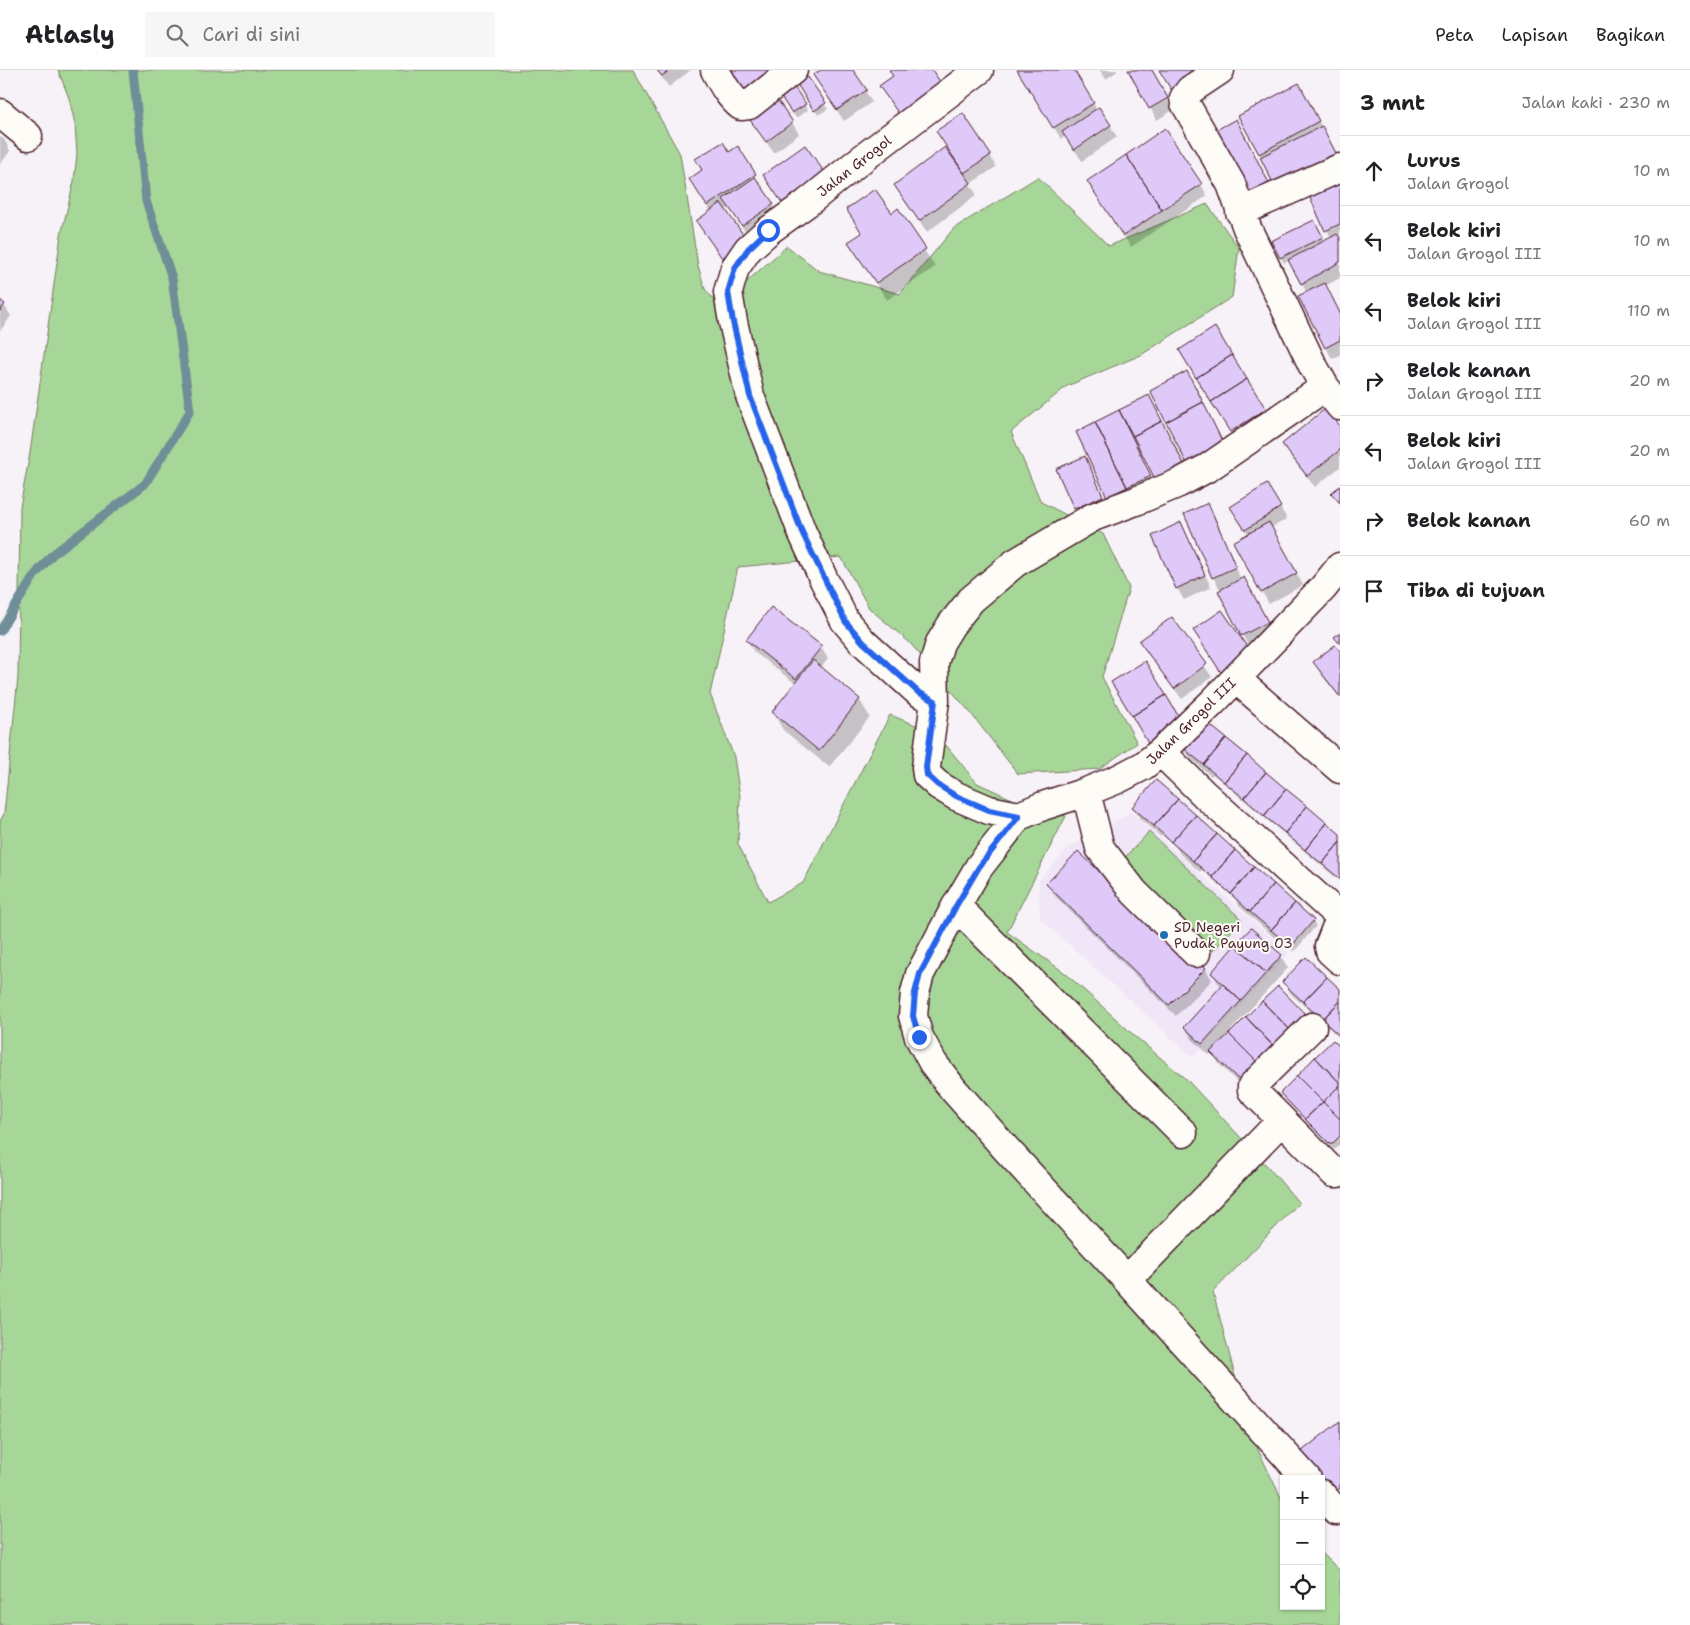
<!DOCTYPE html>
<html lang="id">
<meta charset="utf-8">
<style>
body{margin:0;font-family:"Shantell Sans",sans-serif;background:#f6f6f6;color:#202124}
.controls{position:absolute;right:15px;bottom:15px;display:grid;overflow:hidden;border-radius:0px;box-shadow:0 1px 4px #0004}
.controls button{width:45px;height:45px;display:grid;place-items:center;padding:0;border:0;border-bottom:1px solid #e0e0e0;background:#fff;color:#202124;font:25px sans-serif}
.stop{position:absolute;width:15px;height:15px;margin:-11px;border:4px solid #2563eb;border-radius:50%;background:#fff}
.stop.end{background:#2563eb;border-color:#fff;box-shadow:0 1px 5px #0008}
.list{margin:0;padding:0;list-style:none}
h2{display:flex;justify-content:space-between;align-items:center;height:65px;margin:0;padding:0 20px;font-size:21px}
h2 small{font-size:16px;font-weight:400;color:#757577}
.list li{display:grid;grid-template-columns:32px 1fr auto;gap:15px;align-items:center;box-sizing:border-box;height:70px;padding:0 20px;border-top:1px solid #e0e0e0}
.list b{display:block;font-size:19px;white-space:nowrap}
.list p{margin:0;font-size:16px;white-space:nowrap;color:#757577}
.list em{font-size:16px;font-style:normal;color:#757577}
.icon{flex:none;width:28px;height:28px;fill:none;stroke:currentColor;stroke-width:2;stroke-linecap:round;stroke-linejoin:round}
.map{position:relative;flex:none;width:1340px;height:1555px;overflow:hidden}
header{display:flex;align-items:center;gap:30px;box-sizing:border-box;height:70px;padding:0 25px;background:#fff;border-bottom:1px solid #e0e0e0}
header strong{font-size:24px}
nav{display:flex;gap:28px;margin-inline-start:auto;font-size:18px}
.search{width:350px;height:45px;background:#f6f6f6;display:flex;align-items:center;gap:12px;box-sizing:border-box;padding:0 18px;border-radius:0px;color:#757577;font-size:19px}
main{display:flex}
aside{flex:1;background:#fff}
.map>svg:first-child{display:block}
.built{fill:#f0e6f8}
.green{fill:#a7d798;stroke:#787b62}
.shadow{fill:#0003}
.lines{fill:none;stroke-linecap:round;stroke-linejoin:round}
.stream{stroke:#6f8e97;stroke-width:9}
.building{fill:#dfc9f9;stroke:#4a1f2b}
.minor-casing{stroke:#4a1f2b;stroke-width:31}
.minor{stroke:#fdfcf7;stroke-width:28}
.route{stroke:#2563eb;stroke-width:6}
.poi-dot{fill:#1f6fb2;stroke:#fdfcf7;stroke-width:2}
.labels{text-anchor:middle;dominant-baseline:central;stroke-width:4;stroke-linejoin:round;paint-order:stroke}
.street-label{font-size:14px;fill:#4a1f2b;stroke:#fdfcf7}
.poi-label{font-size:14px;fill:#4a1f2b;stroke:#fdfcf7;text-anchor:start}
</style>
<header>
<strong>Atlasly</strong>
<div class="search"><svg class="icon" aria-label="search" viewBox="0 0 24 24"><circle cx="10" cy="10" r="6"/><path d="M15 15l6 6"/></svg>Cari di sini</div>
<nav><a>Peta</a><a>Lapisan</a><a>Bagikan</a></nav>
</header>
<main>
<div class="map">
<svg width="1340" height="1555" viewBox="0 0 1340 1555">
<rect width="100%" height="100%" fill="#f7f2f7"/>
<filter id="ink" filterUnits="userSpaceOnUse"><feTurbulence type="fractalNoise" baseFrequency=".02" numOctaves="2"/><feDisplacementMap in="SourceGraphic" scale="10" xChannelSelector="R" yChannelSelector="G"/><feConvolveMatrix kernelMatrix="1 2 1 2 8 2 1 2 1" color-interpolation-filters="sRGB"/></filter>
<g filter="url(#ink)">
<path class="built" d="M1131,742L1289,883L1193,988L1040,848L1039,810L1071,775L1083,771Z"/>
<path class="green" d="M58,0H633L680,84L698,196L705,219L719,236L787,176L819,201L900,224L954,158L1038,107L1109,176L1207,134L1239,178L1232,227L1141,285L1067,316L1011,362L1041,432L1103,464L1129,518L1102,607L1137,673L1099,699L1018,704L969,641L909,572L869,538L841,487L738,497L710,624L734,687L740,727L738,774L768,832L803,813L890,645L936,663L977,713L1034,739L1066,746L1007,862L1065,903L1137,968L1188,1011L1269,1098L1299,1133L1213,1222L1250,1363L1284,1434V1536H1321V1482L1340,1501V1555H0V751L4,744L18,607L20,437L30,383L61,165L74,111L77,84L75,54L69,28Z
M1149,762L1242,850L1206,888L1117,796Z"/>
<path class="shadow" d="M656,0H691L669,17Z
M823,0H852L872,32L844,51L821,17Z
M1019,0H1072L1097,40L1110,55L1117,67L1082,91L1066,66L1061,69Z
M1100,0H1119L1106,9Z
M1129,0H1150L1173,40L1157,50Z
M792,15L808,40L796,48L783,29Z
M801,20L824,34L828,39L818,45Z
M1305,26L1325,63L1340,110V208L1325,216L1340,244V285L1332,289L1326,277L1307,223L1289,190L1284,193L1281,187L1317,157L1325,172L1331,168L1309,122L1262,88L1240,46Z
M748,47L792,52L799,64L774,83Z
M0,67L4,69L10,81L0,95Z
M738,78L780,146L749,167L729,138L725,140L746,171L729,198L698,151L711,142L697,121L729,84Z
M990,85L996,97L970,114L977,125L927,162L895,116L958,93Z
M1088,112L1201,114L1207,126L1131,177Z
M898,140L935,197L887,230L850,173Z
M0,231L4,235L11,246L0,261Z
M1215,259L1272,351L1237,373L1187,292Z
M1148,327L1144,386L1142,387L1156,418L1115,438L1077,362Z
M1340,358V397L1315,417L1290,386L1283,374Z
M1085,387L1109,438L1082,450L1058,399Z
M1267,415L1287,449L1271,458L1303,515L1269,534L1234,472L1248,464L1239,449Z
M1208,435L1215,447L1241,510L1250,520L1273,564L1249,577L1219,522L1221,521L1213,507L1186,445Z
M1181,454L1211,517L1184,530L1177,518Z
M1172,549L1212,607L1182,629L1147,583L1141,572Z
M747,570L821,577L828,589L821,598L859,629L870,647L829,697L783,660L773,642L796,614L754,582Z
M1340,583V628L1321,604L1314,593Z
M1183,677L1340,766V811L1213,704L1211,706L1190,688Z
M1156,712L1313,851L1316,856L1294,882L1280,869L1278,871L1239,836L1235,829L1202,800L1200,802L1180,784L1175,776L1162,765L1161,767L1140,749L1133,737Z
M1101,805L1205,898L1212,910L1176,946L1055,826L1048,814Z
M1251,859L1281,886L1288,898L1231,960L1248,1023L1219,994L1212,982L1209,985L1192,969L1185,957L1221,917L1212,903Z
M1284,912L1340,921V968L1291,924Z
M1340,979V1074L1334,1080L1284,1028L1281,1023Z"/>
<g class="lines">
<path class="stream" d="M0,561L34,506L52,485L145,414L190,341L172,208L146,131L133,0"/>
</g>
<path class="building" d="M657,0H670L662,6Z
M727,0H776L746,26Z
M821,0H853L867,20L837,40L813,5Z
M889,0H932L946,20L904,51L879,16L893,6Z
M1017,0H1074L1094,33L1053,58Z
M1128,0H1152L1168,28L1149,39Z
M1159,0H1209L1174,24Z
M808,7L826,33L814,41L797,14Z
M1299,13L1319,51L1259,84L1238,46Z
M792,14L806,34L792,43L778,23Z
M774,25L793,52L766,72L747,46Z
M1099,37L1111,55L1074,80L1062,62Z
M963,43L991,85L964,103L936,61Z
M1236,49L1273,121L1248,135L1211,63Z
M1322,56L1340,91L1278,123L1260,87Z
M1165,58L1202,114L1162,140L1126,85Z
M723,72L729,82L738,76L756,104L707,136L689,109L702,100L695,89Z
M805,75L828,107L785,137L763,105Z
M945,77L971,113L919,151L894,115Z
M1126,85L1162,140L1123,166L1087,111Z
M755,107L774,134L742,156L723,129Z
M1340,109V154L1325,161L1307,121Z
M875,119L892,143L898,138L926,179L876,213L848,172L862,163L846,139Z
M721,133L747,170L722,188L696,151Z
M1314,150L1323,167L1280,188L1271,171Z
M1337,164L1340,168V192L1301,214L1288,190Z
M1325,213L1340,243V270L1325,278L1298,226Z
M0,230L5,234L0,241Z
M1215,257L1232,285L1196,308L1179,280Z
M1232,285L1247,309L1211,332L1196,308Z
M1187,301L1203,332L1166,352L1150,321Z
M1247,309L1266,339L1230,362L1211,332Z
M1149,325L1162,351L1133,366L1119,340Z
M1203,332L1226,379L1189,398L1166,352Z
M1326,338L1340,356V380L1307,406L1282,374Z
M1119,340L1151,406L1127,417L1095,352Z
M1162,351L1187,400L1158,415L1133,366Z
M1095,352L1127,417L1107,427L1076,362Z
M1085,386L1103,426L1074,439L1056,399Z
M1267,414L1281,437L1245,460L1230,437Z
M1340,416V433L1331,423Z
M1208,433L1236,497L1212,508L1184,444Z
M1181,452L1205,505L1176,519L1152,466Z
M1269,452L1297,503L1261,523L1233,472Z
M1244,507L1268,552L1241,566L1218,521Z
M771,537L822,576L796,609L746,570Z
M1222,540L1252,584L1222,604L1193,560Z
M1172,547L1207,594L1174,619L1139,571Z
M1340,563V574L1334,567Z
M1335,575L1340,581V627L1313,592Z
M813,590L860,629L819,681L772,642Z
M1145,591L1166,625L1132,646L1111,612Z
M1166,625L1183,654L1149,675L1132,646Z
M1204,650L1226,668L1204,695L1182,677Z
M1226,668L1247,685L1224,712L1204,695Z
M1247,685L1266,702L1244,728L1224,712Z
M1266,702L1286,719L1264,746L1244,728Z
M1156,710L1178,729L1154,756L1132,737Z
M1286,719L1307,736L1285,763L1264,746Z
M1178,729L1196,745L1171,772L1154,756Z
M1307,736L1327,753L1305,780L1285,763Z
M1196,745L1217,764L1193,791L1171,772Z
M1327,753L1340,764V772L1322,794L1305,780Z
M1217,764L1235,780L1212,807L1193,791Z
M1340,772V809L1322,794Z
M1235,780L1254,797L1231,824L1212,807Z
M1078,781L1101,803L1106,798L1206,898L1169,935L1046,814Z
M1254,797L1274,814L1250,842L1231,824Z
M1274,814L1295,833L1271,860L1250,842Z
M1295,833L1314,850L1291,877L1271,860Z
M1251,858L1282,885L1266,903L1235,875Z
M1235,875L1266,903L1241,931L1211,903Z
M1306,887L1327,907L1303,932L1282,912Z
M1327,907L1340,919V931L1322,950L1303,932Z
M1223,914L1241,931L1202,974L1184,957Z
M1278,916L1308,947L1292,962L1262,931Z
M1262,931L1292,962L1275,978L1246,947Z
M1340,931V966L1322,950Z
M1246,947L1275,978L1259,994L1229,964Z
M1229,964L1259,994L1241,1012L1210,982Z
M1333,970L1340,977V1013L1315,987Z
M1315,987L1340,1013V1015L1323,1032L1297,1006Z
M1297,1006L1323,1032L1305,1049L1280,1023Z
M1340,1015V1049L1323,1032Z
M1323,1032L1340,1049V1066L1331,1075L1305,1049Z
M1340,1351V1418L1329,1427L1321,1417V1409H1315L1297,1385Z"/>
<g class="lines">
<defs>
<path id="minor" d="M715,0C722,13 729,27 741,36L749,35L793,0
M979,0L858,92L807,133L768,161L748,179L735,198L728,222L733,252L750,326L802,462L824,510L845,551L863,572L918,622L935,631L926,697L927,705L938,715L956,726L989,740L1019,746L1043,736L1086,722L1118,709L1143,696L1161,682L1213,632L1323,518L1340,497
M1220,0L1190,20L1184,28L1185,33L1231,114L1247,158L1312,294L1325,317L1340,336
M0,43L28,66
M1240,142L1340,98
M1236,609L1340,699
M935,631L934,593L940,573L951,555L971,530L1015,493L1093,447L1136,431L1179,413L1209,397L1325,317
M1161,682L1205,725L1340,847
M1086,722L1100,778L1134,822L1196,883
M1019,746L979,797L956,836L920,904L915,923L913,946L919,967L933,993L953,1019L1007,1080L1127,1210
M956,836L1183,1063
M1340,848L1329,876L1330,881L1340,890
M1282,1050L1334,1103H1338L1340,1101
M1307,1409L1127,1210L1282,1050L1252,1020V1016L1312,957
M1321,1424L1336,1441"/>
</defs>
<use href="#minor" class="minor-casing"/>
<use href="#minor" class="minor"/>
</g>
</g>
<g class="lines" filter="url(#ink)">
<path class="route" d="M768,160L748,179L735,198L728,222L733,252L750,326L802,462L845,551L863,572L918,622L935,631L926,697L927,705L938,715L956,726L989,740L1019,746L979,797L956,836L920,904L915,923L913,946L919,967"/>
</g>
<circle class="poi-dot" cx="1164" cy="865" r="5"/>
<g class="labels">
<g class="street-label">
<text transform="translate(854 96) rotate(-38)">Jalan Grogol</text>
<text transform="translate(1191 651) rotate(-44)">Jalan Grogol III</text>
</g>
<g class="poi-label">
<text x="1174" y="857">SD Negeri<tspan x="1174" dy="16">Pudak Payung 03</tspan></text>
</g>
</g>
</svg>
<div class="controls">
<button>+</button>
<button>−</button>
<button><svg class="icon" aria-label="locate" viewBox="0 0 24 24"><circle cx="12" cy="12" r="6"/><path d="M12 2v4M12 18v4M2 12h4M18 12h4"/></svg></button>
</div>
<div class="stop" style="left:768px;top:160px"></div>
<div class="stop end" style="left:919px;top:967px"></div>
</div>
<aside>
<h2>3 mnt<small>Jalan kaki · 230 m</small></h2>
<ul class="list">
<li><svg class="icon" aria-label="ahead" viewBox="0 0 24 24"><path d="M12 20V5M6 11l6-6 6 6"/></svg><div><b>Lurus</b><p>Jalan Grogol</p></div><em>10 m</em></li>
<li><svg class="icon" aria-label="left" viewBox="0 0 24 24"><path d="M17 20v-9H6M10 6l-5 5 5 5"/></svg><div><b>Belok kiri</b><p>Jalan Grogol III</p></div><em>10 m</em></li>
<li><svg class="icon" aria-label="left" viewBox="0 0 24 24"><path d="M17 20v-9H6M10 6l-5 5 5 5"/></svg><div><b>Belok kiri</b><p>Jalan Grogol III</p></div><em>110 m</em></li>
<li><svg class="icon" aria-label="right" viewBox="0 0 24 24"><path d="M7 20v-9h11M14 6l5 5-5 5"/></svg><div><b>Belok kanan</b><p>Jalan Grogol III</p></div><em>20 m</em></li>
<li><svg class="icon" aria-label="left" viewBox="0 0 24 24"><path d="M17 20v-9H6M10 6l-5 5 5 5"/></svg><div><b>Belok kiri</b><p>Jalan Grogol III</p></div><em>20 m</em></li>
<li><svg class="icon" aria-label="right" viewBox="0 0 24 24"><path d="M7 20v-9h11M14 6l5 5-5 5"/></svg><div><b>Belok kanan</b></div><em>60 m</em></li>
<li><svg class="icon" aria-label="arrive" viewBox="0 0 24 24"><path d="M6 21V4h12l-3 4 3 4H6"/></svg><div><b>Tiba di tujuan</b></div></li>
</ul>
</aside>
</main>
